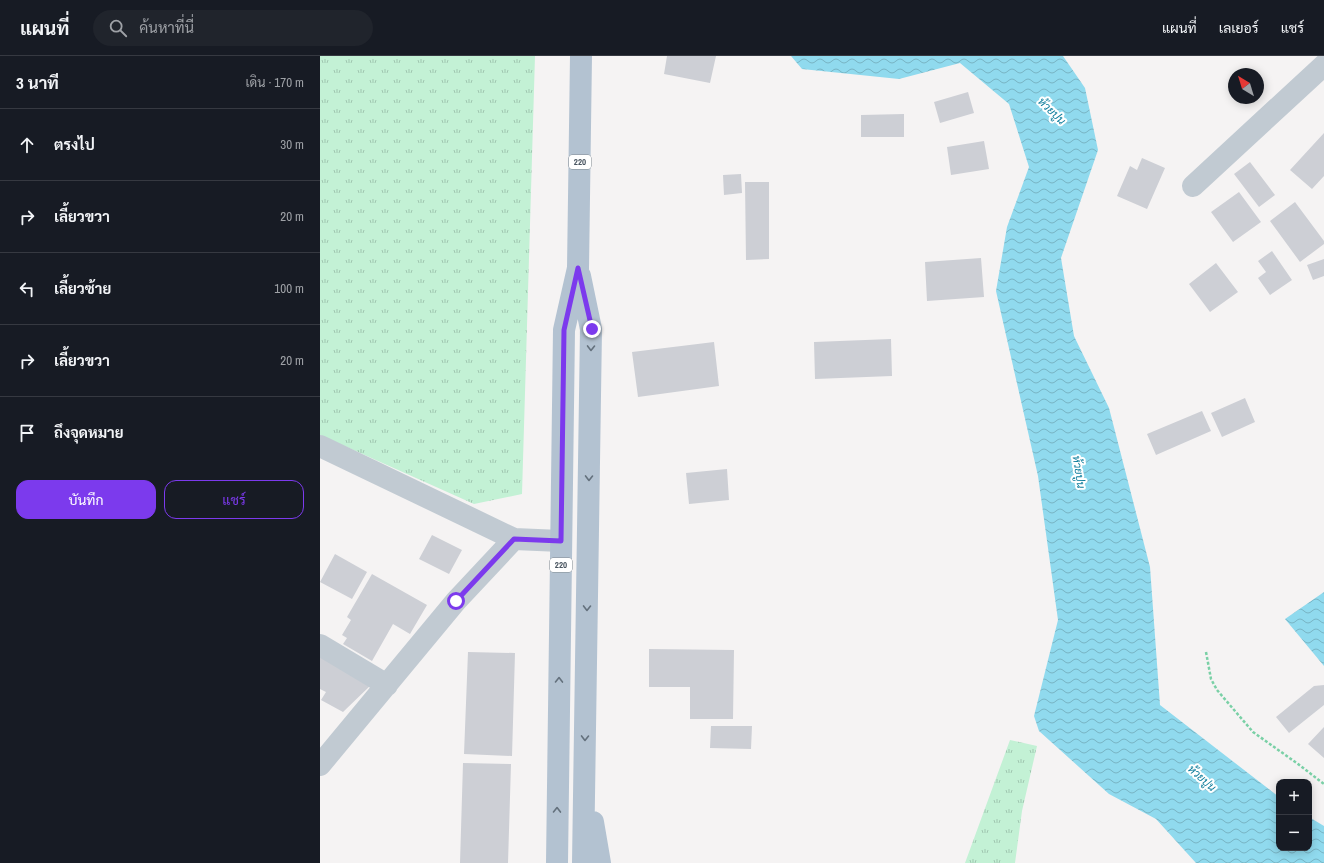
<!DOCTYPE html>
<html lang="th">
<meta charset="utf-8">
<style>
body{margin:0;font-family:"Archivo Narrow",Sarabun,sans-serif;background:#20242c;color:#f1f3f6}
.controls{position:absolute;right:12px;bottom:12px;display:grid;overflow:hidden;border-radius:8px;box-shadow:0 2px 10px #0003}
.controls button{width:36px;height:36px;display:grid;place-items:center;padding:0;border:0;border-bottom:1px solid #363941;background:#171b24;color:#f1f3f6;font:20px sans-serif}
.compass{position:absolute;left:908px;top:12px;width:36px;height:36px;border-radius:50%;background:#171b24;box-shadow:0 2px 10px #0003;rotate:322deg}
.stop{position:absolute;width:12px;height:12px;margin:-9px;border:3px solid #7c3aed;border-radius:50%;background:#fff}
.stop.end{background:#7c3aed;border-color:#fff;box-shadow:0 1px 4px #0008}
.list{margin:0;padding:0;list-style:none}
h2{display:flex;justify-content:space-between;align-items:center;height:52px;margin:0;padding:0 16px;font-size:17px}
h2 small{font-size:13px;font-weight:400;color:#9ea1a6}
.list li{display:grid;grid-template-columns:26px 1fr auto;gap:12px;align-items:center;box-sizing:border-box;height:72px;padding:0 16px;border-top:1px solid #363941}
.list b{display:block;font-size:15px;white-space:nowrap}
.list em{font-size:13px;font-style:normal;color:#9ea1a6}
.actions{display:flex;gap:8px;padding:12px 16px}
.actions a{flex:1;padding:9px 0;border:1px solid #7c3aed;border-radius:12px;text-align:center;font-size:14px;color:#7c3aed}
.actions .main{background:#7c3aed;color:#fff}
.icon{flex:none;width:22px;height:22px;fill:none;stroke:currentColor;stroke-width:2;stroke-linecap:round;stroke-linejoin:round}
.map{position:relative;flex:none;width:1004px;height:807px;overflow:hidden}
header{display:flex;align-items:center;gap:24px;box-sizing:border-box;height:56px;padding:0 20px;background:#171b24;border-bottom:1px solid #363941}
header strong{font-size:19px}
nav{display:flex;gap:22px;margin-inline-start:auto;font-size:14px}
.search{width:280px;height:36px;background:#20242c;display:flex;align-items:center;gap:10px;box-sizing:border-box;padding:0 14px;border-radius:22px;color:#9ea1a6;font-size:15px}
main{display:flex}
aside{flex:1;background:#171b24}
.map>svg:first-child{display:block}
.grass{fill:url(#grass-tufts)}
.water{fill:url(#water-waves)}
.building{fill:#cdcfd5}
.lines{fill:none;stroke-linecap:round;stroke-linejoin:round}
.path{stroke:#7ad0a6;stroke-width:2.5;stroke-dasharray:3 2;stroke-linecap:butt}
.minor{stroke:#c1cad2;stroke-width:22}
.major{stroke:#b3c2d1;stroke-width:22}
.oneway{stroke:#64717d}
.route{stroke:#7c3aed;stroke-width:5}
.labels{text-anchor:middle;dominant-baseline:central;stroke-width:4;stroke-linejoin:round;paint-order:stroke}
.shield{fill:#fff;stroke:#808990;stroke-width:1}
.shield-label{font-size:9px;font-weight:bold;fill:#4a5661}
.water-label{font-size:11px;font-style:italic;fill:#0c7c9b;stroke:#fff}
</style>
<header>
<strong>แผนที่</strong>
<div class="search"><svg class="icon" aria-label="search" viewBox="0 0 24 24"><circle cx="10" cy="10" r="6"/><path d="M15 15l6 6"/></svg>ค้นหาที่นี่</div>
<nav><a>แผนที่</a><a>เลเยอร์</a><a>แชร์</a></nav>
</header>
<main>
<aside>
<h2>3 นาที<small>เดิน · 170 m</small></h2>
<ul class="list">
<li><svg class="icon" aria-label="ahead" viewBox="0 0 24 24"><path d="M12 20V5M6 11l6-6 6 6"/></svg><div><b>ตรงไป</b></div><em>30 m</em></li>
<li><svg class="icon" aria-label="right" viewBox="0 0 24 24"><path d="M7 20v-9h11M14 6l5 5-5 5"/></svg><div><b>เลี้ยวขวา</b></div><em>20 m</em></li>
<li><svg class="icon" aria-label="left" viewBox="0 0 24 24"><path d="M17 20v-9H6M10 6l-5 5 5 5"/></svg><div><b>เลี้ยวซ้าย</b></div><em>100 m</em></li>
<li><svg class="icon" aria-label="right" viewBox="0 0 24 24"><path d="M7 20v-9h11M14 6l5 5-5 5"/></svg><div><b>เลี้ยวขวา</b></div><em>20 m</em></li>
<li><svg class="icon" aria-label="arrive" viewBox="0 0 24 24"><path d="M6 21V4h12l-3 4 3 4H6"/></svg><div><b>ถึงจุดหมาย</b></div></li>
</ul>
<div class="actions"><a class="main">บันทึก</a><a>แชร์</a></div>
</aside>
<div class="map">
<svg width="1004" height="807" viewBox="0 0 1004 807">
<defs>
<pattern id="grass-tufts" width="24" height="20" patternUnits="userSpaceOnUse"><rect width="24" height="20" fill="#c3f1d5"/><path d="M3 7l-1-3M5 7V3M7 7l1-3M15 17l-1-3M17 17v-4M19 17l1-3" fill="none" stroke="#a0c6b0"/></pattern>
<pattern id="water-waves" width="16" height="10" patternUnits="userSpaceOnUse"><rect width="16" height="10" fill="#90daee"/><path d="M0 5q4-4 8 0t8 0" fill="none" stroke="#78b4c4"/></pattern>
</defs>
<rect width="100%" height="100%" fill="#f5f3f3"/>
<path class="grass" d="M0,0H215L202,438L154,448L0,379Z
M690,684L717,690L702,755L695,807H645Z"/>
<path class="water" d="M471,0H743L765,32L778,94L741,202L754,280L789,352L830,511L840,649L959,741V792H989V761L1004,770V807H876L836,763L789,738L719,675L714,660L738,564L718,420L676,235L687,171L709,111L689,48L640,7L579,23L482,13Z
M1004,536V610L965,563Z"/>
<path class="building" d="M347,0H396L390,27L344,18Z
M648,36L654,57L620,67L614,46Z
M584,58V81H541V59Z
M1004,77V120L992,133L970,114Z
M664,85L669,113L631,119L627,91Z
M822,102L845,112L827,153L797,140L810,110L817,114Z
M930,106L955,139L939,151L914,118Z
M421,118L422,137L404,139L403,119Z
M425,126H449V203L426,204Z
M919,136L941,166L913,186L891,156Z
M975,146L1004,185V188L980,206L950,165Z
M952,195L972,224L950,239L938,222L946,216L938,205Z
M661,202L664,241L607,245L605,206Z
M1004,203V220L993,224L987,209Z
M896,207L918,236L890,256L869,228Z
M571,283L572,320L495,323L494,286Z
M394,286L399,330L318,341L312,296Z
M925,342L935,366L902,381L891,357Z
M882,355L891,375L836,399L827,378Z
M407,413L409,444L369,448L366,417Z
M112,479L142,494L129,518L99,503Z
M15,498L47,516L32,543L0,526Z
M52,518L107,549L90,578L73,568L52,605L23,588L27,582L22,579L31,564L27,561Z
M329,593L414,594L413,663H370V631H329Z
M148,596L195,597L192,700L144,698Z
M0,600L51,629L23,656L1,644L6,636L0,633Z
M1004,629V649L969,677L956,661L994,630Z
M391,670H432L431,693L390,692Z
M1004,671V702L988,688Z
M143,707L191,708L188,807H140Z"/>
<g class="lines">
<path class="path" d="M886,596L891,623L897,634L933,676L978,708L1004,728"/>
<path class="minor" d="M873,130L1004,9
M0,390L194,483L241,485
M0,589L67,629
M0,709L136,545L194,483"/>
<path class="major" d="M260,220L271,273L263,807
M273,766L280,807
M237,807L244,274L258,212L261,0"/>
</g>
<defs><path id="oneway-chevron" d="M-2-3.5L2.5 0L-2 3.5" fill="none" stroke-width="1.6" stroke-linecap="round" stroke-linejoin="round"/></defs>
<g class="oneway">
<use href="#oneway-chevron" transform="translate(271 292) rotate(91)"/>
<use href="#oneway-chevron" transform="translate(269 422) rotate(91)"/>
<use href="#oneway-chevron" transform="translate(267 552) rotate(91)"/>
<use href="#oneway-chevron" transform="translate(239 624) rotate(-89)"/>
<use href="#oneway-chevron" transform="translate(265 682) rotate(91)"/>
<use href="#oneway-chevron" transform="translate(237 754) rotate(-89)"/>
</g>
<g class="lines">
<path class="route" d="M136,545L194,483L241,485L244,274L258,212L272,273"/>
</g>
<g class="labels">
<g class="shield">
<rect x="249" y="99" width="22" height="14" rx="3"/>
<rect x="230" y="502" width="22" height="14" rx="3"/>
</g>
<g class="shield-label">
<text x="260" y="106">220</text>
<text x="241" y="509">220</text>
</g>
<g class="water-label">
<text transform="translate(732 55) rotate(44)">ห้วยปูน</text>
<text transform="translate(759 416) rotate(81)">ห้วยปูน</text>
<text transform="translate(882 722) rotate(42)">ห้วยปูน</text>
</g>
</g>
</svg>
<div class="controls">
<button>+</button>
<button>−</button>
</div>
<svg class="compass" viewBox="-18 -18 36 36"><path d="M0-13l5 13h-10z" fill="#e53935"/><path d="M0 13l5-13h-10z" fill="#9ea1a6"/></svg>
<div class="stop" style="left:136px;top:545px"></div>
<div class="stop end" style="left:272px;top:273px"></div>
</div>
</main>
